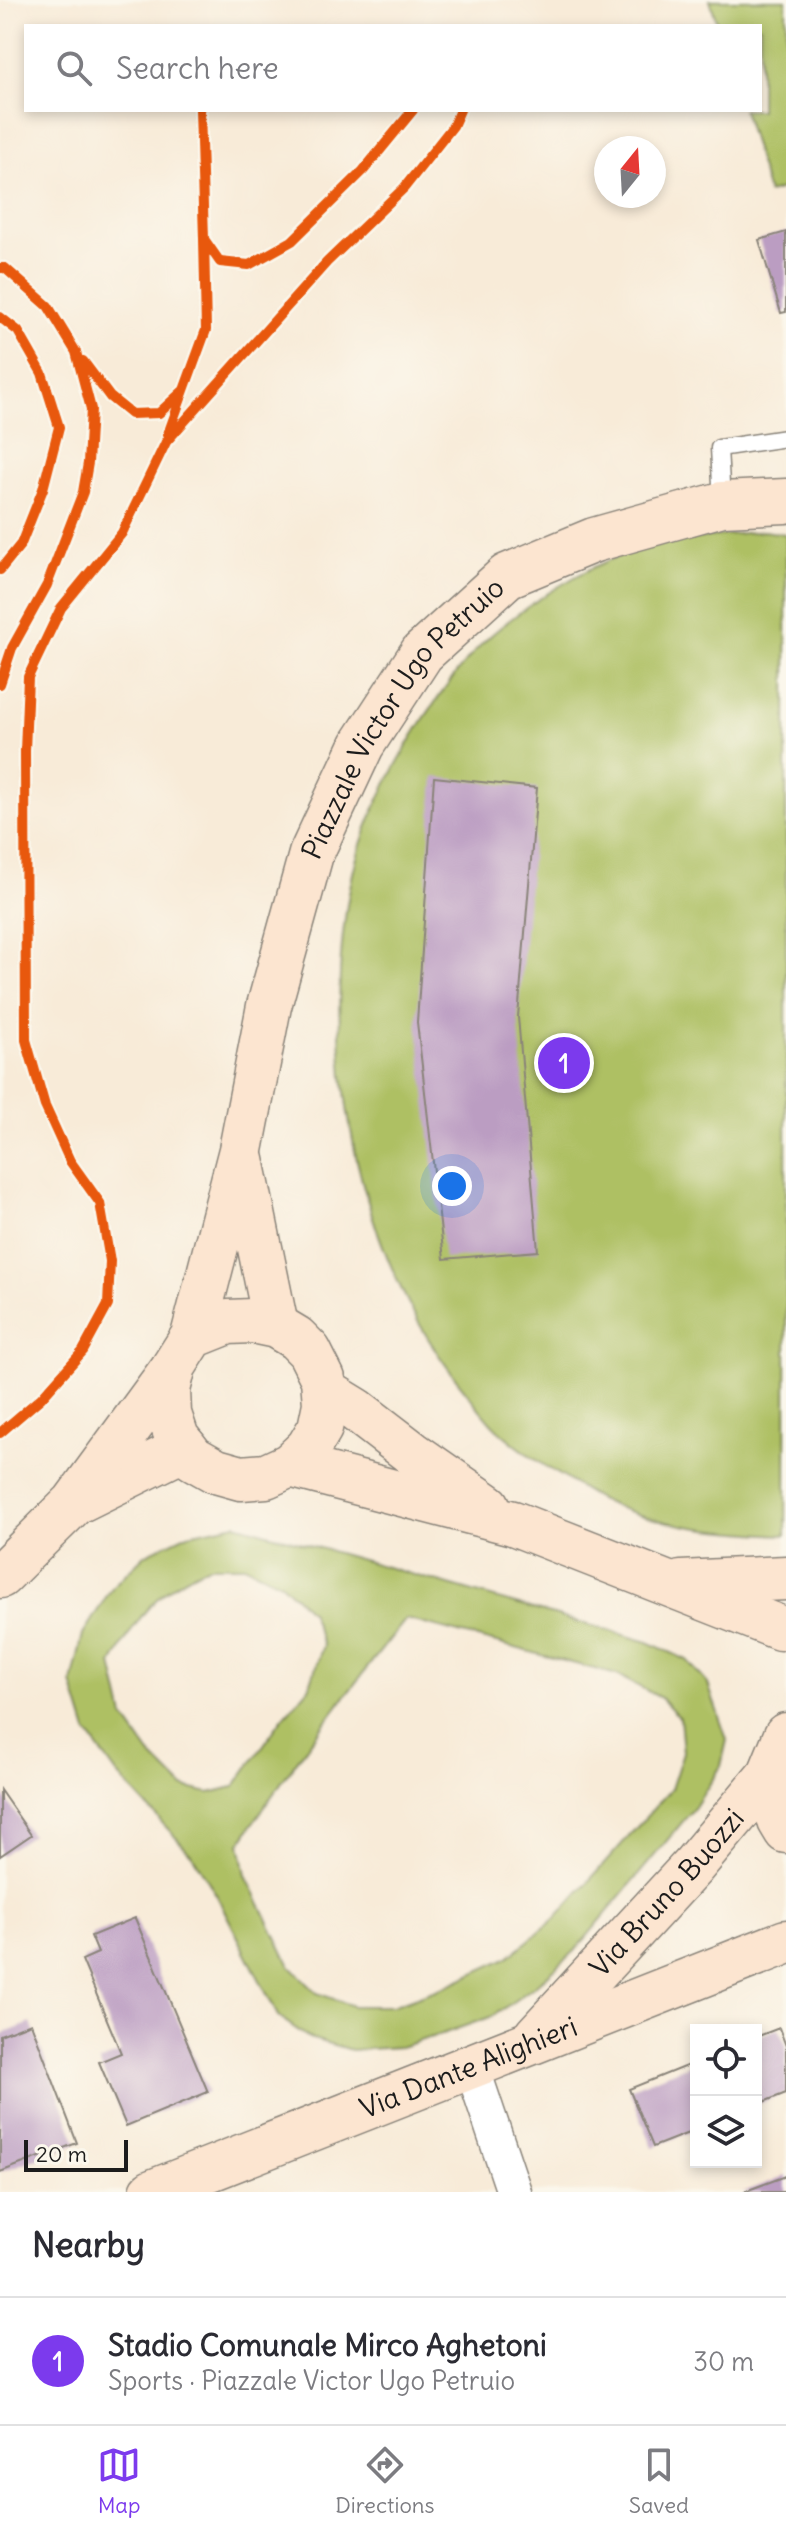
<!DOCTYPE html>
<meta charset="utf-8">
<style>
body{margin:0;font-family:Delius,sans-serif;background:#f7f7f7;color:#2b2b33}
.controls{position:absolute;right:24px;bottom:24px;display:grid;overflow:hidden;border-radius:0px;box-shadow:0 4px 12px #0003}
.controls button{width:72px;height:72px;display:grid;place-items:center;padding:0;border:0;border-bottom:2px solid #e1e1e2;background:#fff;color:#2b2b33;font:40px sans-serif}
.compass{position:absolute;left:594px;top:136px;width:72px;height:72px;border-radius:50%;background:#fff;box-shadow:0 4px 12px #0003;rotate:18deg}
.scale{position:absolute;left:24px;bottom:20px;width:104px;box-sizing:border-box;padding-left:8px;border:4px solid #1c1c1c;border-top:0;font-size:22px;line-height:28px;white-space:nowrap;color:#1c1c1c;-webkit-text-stroke:6px #fbf7ec;paint-order:stroke}
.you{position:absolute;left:452px;top:1186px;width:28px;height:28px;margin:-20px;border:6px solid #fff;border-radius:50%;background:#1a73e8;box-shadow:0 0 0 12px #1a73e833}
.badge{display:grid;place-items:center;width:52px;height:52px;border-radius:50%;background:#7c3aed;color:#fff;font-size:26px;font-weight:700}
.pin{position:absolute;translate:-50% -50%;border:4px solid #fff;box-shadow:0 2px 8px #0006}
.list{margin:0;padding:0;list-style:none}
h2{display:flex;justify-content:space-between;align-items:center;height:104px;margin:0;padding:0 32px;font-size:34px}
h2 small{font-size:26px;font-weight:400;color:#7c7c81}
.list li{display:grid;grid-template-columns:52px 1fr auto;gap:24px;align-items:center;box-sizing:border-box;height:128px;padding:0 32px;border-top:2px solid #e1e1e2}
.list b{display:block;font-size:30px;white-space:nowrap}
.list p{margin:0;font-size:26px;white-space:nowrap;color:#7c7c81}
.list em{font-size:26px;font-style:normal;color:#7c7c81}
.icon{flex:none;width:44px;height:44px;fill:none;stroke:currentColor;stroke-width:2;stroke-linecap:round;stroke-linejoin:round}
.map{position:relative;flex:none;width:786px;height:2192px;overflow:hidden}
.search{position:absolute;background:#fff;box-shadow:0 4px 12px #0003;left:24px;right:24px;top:24px;height:88px;display:flex;align-items:center;gap:20px;box-sizing:border-box;padding:0 28px;border-radius:0px;color:#7c7c81;font-size:30px}
.sheet{height:232px;background:#fff}
nav{display:flex;justify-content:space-around;align-items:center;box-sizing:border-box;height:112px;border-top:2px solid #e1e1e2;background:#fff;font-size:22px;color:#7c7c81}
nav a{display:grid;justify-items:center;gap:4px}
nav .on{color:#7c3aed}
.map>svg:first-child{display:block}
.green{fill:#aec064;stroke:#656e40;stroke-width:2;fill-rule:evenodd}
.building{fill:#bb9dc2}
.lines{fill:none;stroke-linecap:round;stroke-linejoin:round}
.lane-casing{stroke:#8a847a;stroke-width:19}
.street-casing{stroke:#8a847a;stroke-width:37}
.secondary-casing{stroke:#8a847a;stroke-width:47}
.lane{stroke:#fff;stroke-width:16}
.street{stroke:#fff;stroke-width:34}
.secondary{stroke:#fce5d0;stroke-width:44}
.cycleway-casing{stroke:#fbf7ec;stroke-width:15}
.cycleway{stroke:#e8590c;stroke-width:10}
.labels{text-anchor:middle;dominant-baseline:central;stroke-width:7;stroke-linejoin:round;paint-order:stroke}
.street-label{font-size:28px;fill:#1c1c1c;stroke:#fbf7ec}
</style>
<div class="map">
<svg width="786" height="2192" viewBox="0 0 786 2192">
<rect width="100%" height="100%" fill="#fbf7ec"/>
<filter id="ink" filterUnits="userSpaceOnUse"><feTurbulence type="fractalNoise" baseFrequency=".0125" numOctaves="2"/><feDisplacementMap in="SourceGraphic" scale="16" xChannelSelector="R" yChannelSelector="G"/><feConvolveMatrix kernelMatrix="1 2 1 2 8 2 1 2 1" color-interpolation-filters="sRGB"/></filter>
<filter id="wash" filterUnits="userSpaceOnUse"><feTurbulence type="fractalNoise" baseFrequency=".006" numOctaves="4" result="noise"/><feDisplacementMap in="SourceGraphic" scale="32" xChannelSelector="R" yChannelSelector="G"/><feGaussianBlur stdDeviation="1.8" result="paint"/><feColorMatrix in="noise" values="0 0 0 0 0 0 0 0 0 0 0 0 0 0 0 0 0 1.4 0 .05"/><feComposite in="paint" operator="in"/></filter>
<g filter="url(#wash)">
<rect width="100%" height="100%" fill="#f8ebd8"/>
<path class="green" d="M710,0H786V188L768,193L743,110H760V26H718Z
M764,531L786,534V1535C723,1532 662,1528 603,1501C590,1495 577,1486 565,1478C542,1465 518,1448 498,1430C486,1419 475,1403 465,1390C354,1256 316,1041 353,873C365,820 396,762 425,717C447,685 471,650 502,626C536,599 583,569 624,554C669,539 718,536 764,531Z
M236,1524L648,1642L687,1660L708,1684L727,1740L721,1766L695,1807L575,1951L535,1986L493,2016L445,2033L400,2047L351,2050L309,2038L278,2016L217,1896L193,1856L117,1774L87,1732L72,1683L83,1634L113,1586L146,1554L188,1534ZM209,1566H246L281,1583L310,1611L323,1645L309,1688L282,1719L234,1787L209,1793L183,1787L149,1753L124,1717L112,1664C139,1614 156,1590 209,1566ZM406,1619L617,1675L661,1698L680,1718L683,1752L671,1789L555,1919L507,1958L444,1987L392,2006H353L317,1993L290,1966L246,1875L240,1843C291,1765 348,1691 406,1619Z"/>
<g id="blocks">
<path class="building" d="M786,232V312L781,313L759,240Z
M434,777L537,788L518,1017L538,1251L444,1259L417,1022Z
M0,1790L31,1835L0,1856Z
M135,1918L208,2092L126,2126L99,2062L121,2053L82,1960L98,1953L91,1936Z
M31,2023L77,2143L0,2172V2035Z
M779,2028L786,2046V2093L756,2105V2037Z
M696,2062V2130L653,2147L629,2089Z
M786,2176V2192H743Z"/>
</g>
</g>
<g filter="url(#ink)">
<use href="#blocks" fill-opacity="0" stroke="#8a847a" stroke-width="2"/>
<g class="lines">
<defs>
<path id="lane" d="M722,502L719,448L786,438"/>
<path id="street" d="M472,2067L514,2192"/>
<g id="secondary">
<path d="M242,1160L276,1326"/>
<path id="s1" d="M193,1336L228,1322L252,1321L276,1326L296,1338L309,1351L323,1379L325,1404L320,1428L308,1448L290,1465L266,1476L241,1478L216,1471L193,1458L177,1438L169,1414L168,1390L174,1366L193,1336L241,1150L269,1006L311,854L362,745L422,653L507,576L594,540L722,504L786,501"/>
<path d="M325,1391L356,1410L412,1453L488,1506"/>
<path d="M290,1465L513,1523L780,1628"/>
<path d="M80,1500L185,1448"/>
<path d="M0,1576L74,1503L173,1368"/>
<path d="M681,1583L786,1578"/>
<path d="M770,1774L780,1821L786,1831"/>
<path id="s2" d="M536,2036L693,1866L770,1774L786,1735"/>
<path id="s3" d="M152,2192L786,1942"/>
</g>
</defs>
<use href="#lane" class="lane-casing"/>
<use href="#street" class="street-casing"/>
<use href="#secondary" class="secondary-casing"/>
<use href="#lane" class="lane"/>
<use href="#street" class="street"/>
<use href="#secondary" class="secondary"/>
<defs>
<path id="cycleway" d="M200,110L204,239L220,262L249,265L292,241L363,171L413,110
M0,268H5L48,306L76,352L91,409L88,463L83,492L47,585L12,648L0,684
M0,317L18,331L42,373L59,427L43,489L21,544L0,570
M83,361L110,397L131,414L159,413L183,391
M168,434L206,330L204,239
M0,1433L41,1398L83,1351L108,1305L110,1261L100,1203L70,1161L45,1106L26,1040L25,751L28,677L61,608L122,533L166,442L327,262L404,188L453,126L460,110"/>
</defs>
<use href="#cycleway" class="cycleway-casing"/>
<use href="#cycleway" class="cycleway"/>
</g>
</g>
<g class="labels">
<g class="street-label">
<text stroke="none"><textPath href="#s1" startOffset="1158">Piazzale Victor Ugo Petruio</textPath></text>
<text stroke="none"><textPath href="#s2" startOffset="194">Via Bruno Buozzi</textPath></text>
<text stroke="none"><textPath href="#s3" startOffset="340">Via Dante Alighieri</textPath></text>
</g>
</g>
</svg>
<div class="controls">
<button><svg class="icon" aria-label="locate" viewBox="0 0 24 24"><circle cx="12" cy="12" r="6"/><path d="M12 2v4M12 18v4M2 12h4M18 12h4"/></svg></button>
<button><svg class="icon" aria-label="layers" viewBox="0 0 24 24"><path d="M12 4l9 5-9 5-9-5zM3 14l9 5 9-5"/></svg></button>
</div>
<svg class="compass" viewBox="-18 -18 36 36"><path d="M0-13l5 13h-10z" fill="#e53935"/><path d="M0 13l5-13h-10z" fill="#7c7c81"/></svg>
<div class="scale">20 m</div>
<div class="you"></div>
<div class="pin badge" style="left:564px;top:1063px">1</div>
<div class="search"><svg class="icon" aria-label="search" viewBox="0 0 24 24"><circle cx="10" cy="10" r="6"/><path d="M15 15l6 6"/></svg>Search here</div>
</div>
<section class="sheet">
<h2>Nearby<small></small></h2>
<ul class="list">
<li><span class="badge">1</span><div><b>Stadio Comunale Mirco Aghetoni</b><p>Sports · Piazzale Victor Ugo Petruio</p></div><em>30 m</em></li>
</ul>
</section>
<nav>
<a class="on"><svg class="icon" aria-label="map" viewBox="0 0 24 24"><path d="M3 6l6-2 6 2 6-2v14l-6 2-6-2-6 2zM9 4v14M15 6v14"/></svg>Map</a>
<a><svg class="icon" aria-label="directions" viewBox="0 0 24 24"><path d="M12 3l9 9-9 9-9-9zM9 14v-3h6M13 9l2 2-2 2"/></svg>Directions</a>
<a><svg class="icon" aria-label="saved" viewBox="0 0 24 24"><path d="M7 4h10v16l-5-4-5 4z"/></svg>Saved</a>
</nav>
